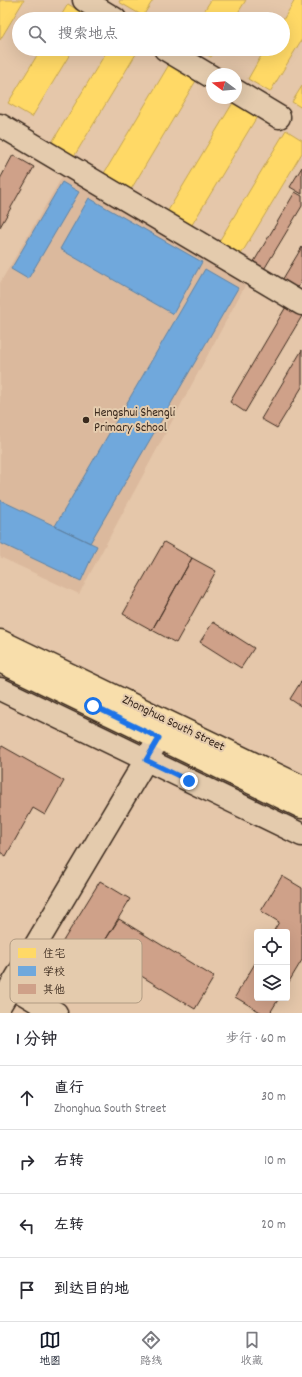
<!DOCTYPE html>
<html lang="zh">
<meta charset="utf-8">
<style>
body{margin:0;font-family:Dekko,"LXGW WenKai TC",sans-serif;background:#f2f2f3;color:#2b2b33}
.controls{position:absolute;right:12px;bottom:12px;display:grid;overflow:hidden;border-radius:4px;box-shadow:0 4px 16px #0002}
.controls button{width:36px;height:36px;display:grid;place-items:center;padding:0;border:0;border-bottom:1px solid #e1e1e2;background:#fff;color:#2b2b33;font:20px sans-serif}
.compass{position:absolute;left:206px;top:68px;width:36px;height:36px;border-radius:50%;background:#fff;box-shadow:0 4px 16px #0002;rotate:286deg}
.stop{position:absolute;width:12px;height:12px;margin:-9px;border:3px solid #1a73e8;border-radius:50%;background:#fff}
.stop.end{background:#1a73e8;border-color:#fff;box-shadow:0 1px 4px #0008}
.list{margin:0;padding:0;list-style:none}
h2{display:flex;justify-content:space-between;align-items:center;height:52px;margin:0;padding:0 16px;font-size:17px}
h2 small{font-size:13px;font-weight:400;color:#7c7c81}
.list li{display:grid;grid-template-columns:26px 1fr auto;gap:12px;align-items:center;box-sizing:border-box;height:64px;padding:0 16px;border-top:1px solid #e1e1e2}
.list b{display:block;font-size:15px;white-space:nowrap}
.list p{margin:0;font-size:13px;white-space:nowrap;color:#7c7c81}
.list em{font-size:13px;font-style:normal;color:#7c7c81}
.icon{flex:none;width:22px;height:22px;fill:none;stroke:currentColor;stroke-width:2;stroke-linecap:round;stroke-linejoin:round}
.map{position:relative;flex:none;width:302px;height:1013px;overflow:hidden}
.search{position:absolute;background:#fff;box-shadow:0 4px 16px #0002;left:12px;right:12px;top:12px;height:44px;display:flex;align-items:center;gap:10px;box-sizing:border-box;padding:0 14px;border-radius:22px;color:#7c7c81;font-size:15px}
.sheet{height:308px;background:#fff}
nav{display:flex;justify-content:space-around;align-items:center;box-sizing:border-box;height:56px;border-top:1px solid #e1e1e2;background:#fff;font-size:11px;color:#7c7c81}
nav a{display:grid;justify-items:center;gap:2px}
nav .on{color:#111827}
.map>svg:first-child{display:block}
.built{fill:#dbb99d}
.homes{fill:#ffd966;stroke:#c4a450}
.schools{fill:#6fa8dc;stroke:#5f82a3}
.building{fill:#cfa189;stroke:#3b2a1e}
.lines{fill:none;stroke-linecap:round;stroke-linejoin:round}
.minor-casing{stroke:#3b2a1e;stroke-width:25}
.major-casing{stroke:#3b2a1e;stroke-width:25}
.minor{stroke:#e4cbad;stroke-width:22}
.major{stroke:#f8deab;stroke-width:22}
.route{stroke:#1a73e8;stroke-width:5}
.poi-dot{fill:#3b2a1e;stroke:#e4cbad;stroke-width:1.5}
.labels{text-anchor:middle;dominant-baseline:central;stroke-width:4;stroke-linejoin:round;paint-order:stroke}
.poi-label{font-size:13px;fill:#3b2a1e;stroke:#e4cbad;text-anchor:start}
.street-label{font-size:13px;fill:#3b2a1e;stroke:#e4cbad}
.key{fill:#e4cbad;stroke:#b19b82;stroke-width:1}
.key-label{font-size:11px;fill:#3b2a1e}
</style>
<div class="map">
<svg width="302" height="1013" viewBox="0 0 302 1013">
<rect width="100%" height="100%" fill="#e5c7aa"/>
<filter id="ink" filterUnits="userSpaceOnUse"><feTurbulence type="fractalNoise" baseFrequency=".025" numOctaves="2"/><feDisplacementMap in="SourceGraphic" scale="8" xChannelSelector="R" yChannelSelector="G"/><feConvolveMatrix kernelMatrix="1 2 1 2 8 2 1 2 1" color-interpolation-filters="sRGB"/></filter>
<g filter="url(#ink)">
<path class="built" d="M65,172L248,280L79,594L0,557V283Z"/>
<path class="homes" d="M0,0H24L0,40Z
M120,0H153L143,16L119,2Z
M211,0H246L234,19H199Z
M295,0H302V39L270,92L248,79L265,49H283V20Z
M68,4L91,18V19H59Z
M41,49H73L32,117L8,103Z
M108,49H139L73,158L51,144Z
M197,49H216L211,57Z
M170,63L197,79L130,191L103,175Z
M302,86V108L292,102Z
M234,101L258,115L190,228L166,214Z
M286,130L302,140V153L240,256L218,243Z"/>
<path class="schools" d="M62,182L79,192L28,279L11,269Z
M89,198L202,262L173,314L60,249Z
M205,269L238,288L90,543L55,526Z
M0,500L97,546L81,581L0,543Z"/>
<path class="building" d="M13,155L34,167L0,227V179Z
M302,167V194L290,187Z
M295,192L302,196V206L263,271L252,265Z
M302,247V280L296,291L281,282Z
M287,305L302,314V316L245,412L230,402Z
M302,350V387L277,428L261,419Z
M164,542L192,558L152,630L123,614Z
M192,558L216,571L176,643L152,630Z
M213,622L254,648L241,668L200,642Z
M302,680V707L290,699Z
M2,746L64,781L45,815L33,808L6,856L0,852V749Z
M282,876L302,888V960L287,985V932H273L279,922L261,911Z
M100,881L130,899L70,999L39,980Z
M119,919L214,977L195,1009L99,950Z
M257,960V998H279L270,1013H262L235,997Z"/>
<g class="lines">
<defs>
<path id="minor" d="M84,0L115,19
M165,49L212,77
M236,91L279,117
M0,125L302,304
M0,689L302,835
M11,986L56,1013
M0,1005L153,748"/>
<path id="major" d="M0,641L302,787
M0,661L302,807"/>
</defs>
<use href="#minor" class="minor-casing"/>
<use href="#major" class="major-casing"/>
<use href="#minor" class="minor"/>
<use href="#major" class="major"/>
</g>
</g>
<g class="lines" filter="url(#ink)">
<path class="route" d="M93,706L159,738L146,760L189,781"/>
</g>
<circle class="poi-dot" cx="86" cy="420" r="4"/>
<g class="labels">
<g class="poi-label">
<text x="94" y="413">Hengshui Shengli<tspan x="94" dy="15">Primary School</tspan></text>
</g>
<g class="street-label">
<text transform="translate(173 724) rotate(26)">Zhonghua South Street</text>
</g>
</g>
<rect x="10" y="939" width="132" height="64" rx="6" class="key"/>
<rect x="18" y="948" width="18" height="10" fill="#ffd966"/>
<rect x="18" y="966" width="18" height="10" fill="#6fa8dc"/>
<rect x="18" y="984" width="18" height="10" fill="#cfa189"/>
<g class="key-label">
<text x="43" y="957">住宅</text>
<text x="43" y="975">学校</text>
<text x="43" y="993">其他</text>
</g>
</svg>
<div class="controls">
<button><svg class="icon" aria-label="locate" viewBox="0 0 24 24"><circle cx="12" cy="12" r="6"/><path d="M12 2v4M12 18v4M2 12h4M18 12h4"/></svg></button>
<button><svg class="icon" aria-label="layers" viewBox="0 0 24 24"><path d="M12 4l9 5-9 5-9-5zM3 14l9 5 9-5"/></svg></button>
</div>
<svg class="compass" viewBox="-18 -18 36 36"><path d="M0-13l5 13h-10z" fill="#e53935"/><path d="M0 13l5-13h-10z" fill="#7c7c81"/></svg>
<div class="stop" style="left:93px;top:706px"></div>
<div class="stop end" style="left:189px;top:781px"></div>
<div class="search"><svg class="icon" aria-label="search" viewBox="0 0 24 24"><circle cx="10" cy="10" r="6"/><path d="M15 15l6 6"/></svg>搜索地点</div>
</div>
<section class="sheet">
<h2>1 分钟<small>步行 · 60 m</small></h2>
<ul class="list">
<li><svg class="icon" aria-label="ahead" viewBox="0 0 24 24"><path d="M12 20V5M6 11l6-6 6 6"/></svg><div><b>直行</b><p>Zhonghua South Street</p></div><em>30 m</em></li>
<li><svg class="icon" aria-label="right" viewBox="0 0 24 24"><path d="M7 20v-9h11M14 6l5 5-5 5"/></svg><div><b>右转</b></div><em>10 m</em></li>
<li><svg class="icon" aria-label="left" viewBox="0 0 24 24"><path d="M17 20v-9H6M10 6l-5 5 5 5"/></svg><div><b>左转</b></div><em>20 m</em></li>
<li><svg class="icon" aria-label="arrive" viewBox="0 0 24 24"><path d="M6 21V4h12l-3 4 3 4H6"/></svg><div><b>到达目的地</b></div></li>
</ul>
</section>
<nav>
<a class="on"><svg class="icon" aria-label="map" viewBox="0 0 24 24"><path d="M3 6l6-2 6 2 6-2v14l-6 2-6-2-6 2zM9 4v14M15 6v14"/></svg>地图</a>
<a><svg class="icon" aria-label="directions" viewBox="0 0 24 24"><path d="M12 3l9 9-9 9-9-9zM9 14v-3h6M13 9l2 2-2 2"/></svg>路线</a>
<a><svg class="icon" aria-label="saved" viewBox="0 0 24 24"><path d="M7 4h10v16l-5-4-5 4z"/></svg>收藏</a>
</nav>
